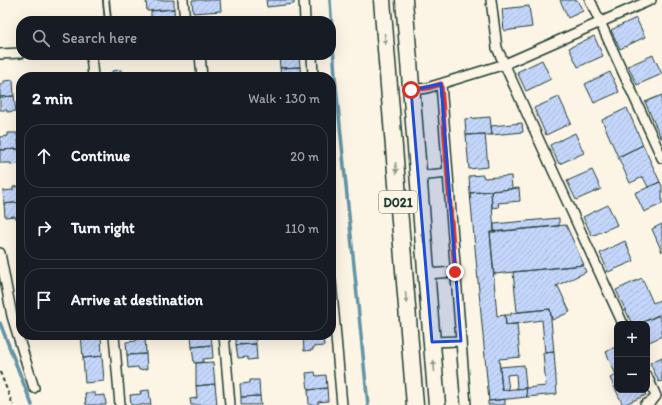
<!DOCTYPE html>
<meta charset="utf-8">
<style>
body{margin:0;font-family:Itim,sans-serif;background:#20242c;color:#f1f3f6}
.controls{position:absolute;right:12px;bottom:12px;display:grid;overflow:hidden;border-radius:8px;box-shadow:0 4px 16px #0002}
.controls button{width:36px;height:36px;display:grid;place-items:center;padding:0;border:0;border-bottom:1px solid #363941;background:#171b24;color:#f1f3f6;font:20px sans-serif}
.stop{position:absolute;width:12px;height:12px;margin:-9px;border:3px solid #d93025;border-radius:50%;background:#fff}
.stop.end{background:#d93025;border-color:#fff;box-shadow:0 1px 4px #0008}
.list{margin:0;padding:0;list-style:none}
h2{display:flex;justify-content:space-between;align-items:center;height:52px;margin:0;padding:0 16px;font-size:17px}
h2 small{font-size:13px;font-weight:400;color:#9ea1a6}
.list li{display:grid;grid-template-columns:26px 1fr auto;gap:12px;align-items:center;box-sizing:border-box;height:64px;margin:0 8px 8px;padding:0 8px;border:1px solid #363941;border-radius:16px}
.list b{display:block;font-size:15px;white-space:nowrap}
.list em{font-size:13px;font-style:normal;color:#9ea1a6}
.icon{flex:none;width:22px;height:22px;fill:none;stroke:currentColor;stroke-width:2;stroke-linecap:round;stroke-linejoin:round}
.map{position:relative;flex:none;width:662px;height:405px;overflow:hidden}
.search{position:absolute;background:#171b24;box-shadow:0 4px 16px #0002;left:16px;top:16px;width:320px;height:44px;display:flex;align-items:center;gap:10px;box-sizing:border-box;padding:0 14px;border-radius:16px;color:#9ea1a6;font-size:15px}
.panel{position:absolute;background:#171b24;box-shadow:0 4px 16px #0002;left:16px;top:72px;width:320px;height:268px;border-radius:16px}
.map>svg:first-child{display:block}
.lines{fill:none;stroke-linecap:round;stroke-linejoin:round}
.stream{stroke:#6493a6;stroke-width:3.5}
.building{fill:url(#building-hatch);stroke:#1f3d34}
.lane-casing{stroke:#1f3d34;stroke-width:8}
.street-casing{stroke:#1f3d34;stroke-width:12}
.highway-casing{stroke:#1f3d34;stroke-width:19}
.path{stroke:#1f3d34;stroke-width:2;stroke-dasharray:4 3;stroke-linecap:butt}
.lane{stroke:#fcf5e5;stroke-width:4.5}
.street{stroke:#fcf5e5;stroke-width:9}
.highway{stroke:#fcf5e5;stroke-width:16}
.oneway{fill:#8e998c}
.route{stroke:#d93025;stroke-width:5}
.marked{fill:#1d4ed8;fill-opacity:0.2;stroke:#1d4ed8;stroke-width:3;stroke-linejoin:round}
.labels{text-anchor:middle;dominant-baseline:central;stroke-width:4;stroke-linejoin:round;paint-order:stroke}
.shield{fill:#fcf5e5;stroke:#617469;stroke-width:1}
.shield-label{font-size:13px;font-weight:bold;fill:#1f3d34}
</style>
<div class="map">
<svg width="662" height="405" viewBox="0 0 662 405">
<defs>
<pattern id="building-hatch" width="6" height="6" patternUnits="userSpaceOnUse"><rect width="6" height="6" fill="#c5d6fc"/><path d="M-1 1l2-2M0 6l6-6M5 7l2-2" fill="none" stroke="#a9b9d9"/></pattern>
</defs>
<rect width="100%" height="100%" fill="#fcf5e5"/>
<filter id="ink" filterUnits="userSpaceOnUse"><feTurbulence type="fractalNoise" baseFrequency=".025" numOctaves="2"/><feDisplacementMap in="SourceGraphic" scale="8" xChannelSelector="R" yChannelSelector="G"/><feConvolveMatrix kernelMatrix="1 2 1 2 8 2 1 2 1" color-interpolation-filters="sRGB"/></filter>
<g filter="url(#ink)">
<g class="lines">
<path class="stream" d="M330,0L335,76L368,405
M0,323L32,405"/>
</g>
<path class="building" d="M146,0H174V9L147,11Z
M192,0H220L221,11L193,13Z
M266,0H294V4L267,7Z
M560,0H577L583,11L568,18Z
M529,6L532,27L504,31L502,9Z
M174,9L175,21H151V11Z
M636,18L645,37L620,49L611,30Z
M594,36L603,56L578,67L569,48Z
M279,55H299L300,67L280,68Z
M653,55L662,74L637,85L628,66Z
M542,60L551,79L526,91L517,72Z
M300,67L301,77H281L280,68Z
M121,70L122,77H102V75L112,74V71Z
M610,72L619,92L594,103L585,84Z
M13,80L14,96L0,97V84H4V81Z
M662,95V138H661L645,102Z
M14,96L16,111L7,112V110H0V97Z
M559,97L571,123L546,135L534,108Z
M627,108L643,145L618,157L602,120Z
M490,117L492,135H485V134L466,135L465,119Z
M522,123L523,132L492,135L491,126Z
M8,133H17L19,149L0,150V137L8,136Z
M575,133L584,153L559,164L550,145Z
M485,134L488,167L469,169L466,135Z
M643,145L660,182L648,187L643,177L630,183L618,157Z
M19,149L20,164L11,165V163H0V150Z
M592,170L601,189L576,200L567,181Z
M483,175L484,178L511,176L512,189L470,193L469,176Z
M660,182L662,186V204L644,212L635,193Z
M21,186V202L4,204L3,191L13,190V187Z
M519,188L520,201L498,203L499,207L492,208L491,191Z
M491,191L494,232H490L497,316L505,315L506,325L517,324L520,357L499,359L502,390L526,388L527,397L489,401L470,193Z
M21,202V218H15V216L5,217L4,204Z
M608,205L617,225L592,236L583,217Z
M559,218V226L494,232V224Z
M662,224V252L652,229Z
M566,225L584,265L494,274L490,232Z
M625,241L634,261L608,272L600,253Z
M583,265L586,272L556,286V287L558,286L570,312L552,320L550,309L517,312L513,272Z
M642,278L653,303L662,299V314L639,324H632L616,290Z
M550,309L554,352L545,353L542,320L506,325L505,315H511V313Z
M658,315L662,323V336L647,343V324H639Z
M81,335H101L102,356L83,358Z
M191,335H211L212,345L192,347Z
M236,335H255L256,344L236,345Z
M303,335H323L324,346L313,347V350L304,351Z
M145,337L146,354L127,355L126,342L136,341V338Z
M256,344L257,359L248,360V357L238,358L236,345Z
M212,345L213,358L203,359V362L194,363L192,347Z
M617,346V375H616L606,352Z
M554,352L557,394L527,397L526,388L546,386L543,353Z
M146,354L147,369L139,370L138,367L128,368L127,355Z
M102,356L104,381L85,383L83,358Z
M662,357V381L659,382L650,363Z
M213,362L215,384L196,386V363Z
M524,365L526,388L517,389L516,374L507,375L509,390H502L500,367Z
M315,372L316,376L326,375L327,388L308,390L306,373Z
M617,375V390H644L646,395L623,405L610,378Z
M250,380H259L260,396L241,397L240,384L250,383Z
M215,384L217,405H191L190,399L197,398L196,386Z
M327,388L328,401L318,402V405H309L308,390Z
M149,390L151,405H131L130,395L141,394L140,391Z
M85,393H95V396L105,395L106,405H86Z
M260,396L261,405H241V397Z
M505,399V405H488V401Z"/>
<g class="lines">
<defs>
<path id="lane" d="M106,0L108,21"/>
<path id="street" d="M183,0L185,21
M304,0L305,21
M491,0L497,48L623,324
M590,0L662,158
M0,54L21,53
M91,55L93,77
M200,55L202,77
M312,55L313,77
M441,84L466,405
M411,90L427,88L505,64L651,0
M418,176L448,173
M0,253L12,316L34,388
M426,274L455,272
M331,281L342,405
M114,335L120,405
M224,335L230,405
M432,342L461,341
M645,405L652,401L656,396L647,376"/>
<path id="highway" d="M382,0L415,405
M404,0L437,405"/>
</defs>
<use href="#lane" class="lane-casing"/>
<use href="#street" class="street-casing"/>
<use href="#highway" class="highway-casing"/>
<path class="path" d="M0,372L13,405"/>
<use href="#lane" class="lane"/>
<use href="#street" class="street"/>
<use href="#highway" class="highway"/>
</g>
<defs><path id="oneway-solid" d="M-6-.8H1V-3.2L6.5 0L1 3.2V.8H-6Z"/></defs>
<g class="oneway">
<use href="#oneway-solid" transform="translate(385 39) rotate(85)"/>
<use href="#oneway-solid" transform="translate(396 168) rotate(85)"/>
<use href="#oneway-solid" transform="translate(423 237) rotate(-95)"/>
<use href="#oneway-solid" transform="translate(406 298) rotate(85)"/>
<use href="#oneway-solid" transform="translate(434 366) rotate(-95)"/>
</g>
</g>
<g class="lines" filter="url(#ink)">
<path class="route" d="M411,90L428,88L441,84L455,272"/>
</g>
<path class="marked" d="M441,84L461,341L432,342L411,90Z"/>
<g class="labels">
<rect class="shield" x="379" y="191" width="38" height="22" rx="3"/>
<g class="shield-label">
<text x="398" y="202">D021</text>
</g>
</g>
</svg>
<div class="controls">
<button>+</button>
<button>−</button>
</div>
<div class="stop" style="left:411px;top:90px"></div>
<div class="stop end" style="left:455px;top:272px"></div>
<div class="search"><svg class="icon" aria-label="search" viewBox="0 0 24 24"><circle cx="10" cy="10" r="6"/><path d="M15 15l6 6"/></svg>Search here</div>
<section class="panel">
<h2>2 min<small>Walk · 130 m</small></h2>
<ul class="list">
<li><svg class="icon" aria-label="ahead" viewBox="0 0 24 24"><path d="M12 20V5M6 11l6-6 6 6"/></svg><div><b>Continue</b></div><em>20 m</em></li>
<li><svg class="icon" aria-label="right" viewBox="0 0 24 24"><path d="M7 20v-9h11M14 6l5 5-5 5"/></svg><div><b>Turn right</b></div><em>110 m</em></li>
<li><svg class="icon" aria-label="arrive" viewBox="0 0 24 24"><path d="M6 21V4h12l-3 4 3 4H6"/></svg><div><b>Arrive at destination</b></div></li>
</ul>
</section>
</div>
